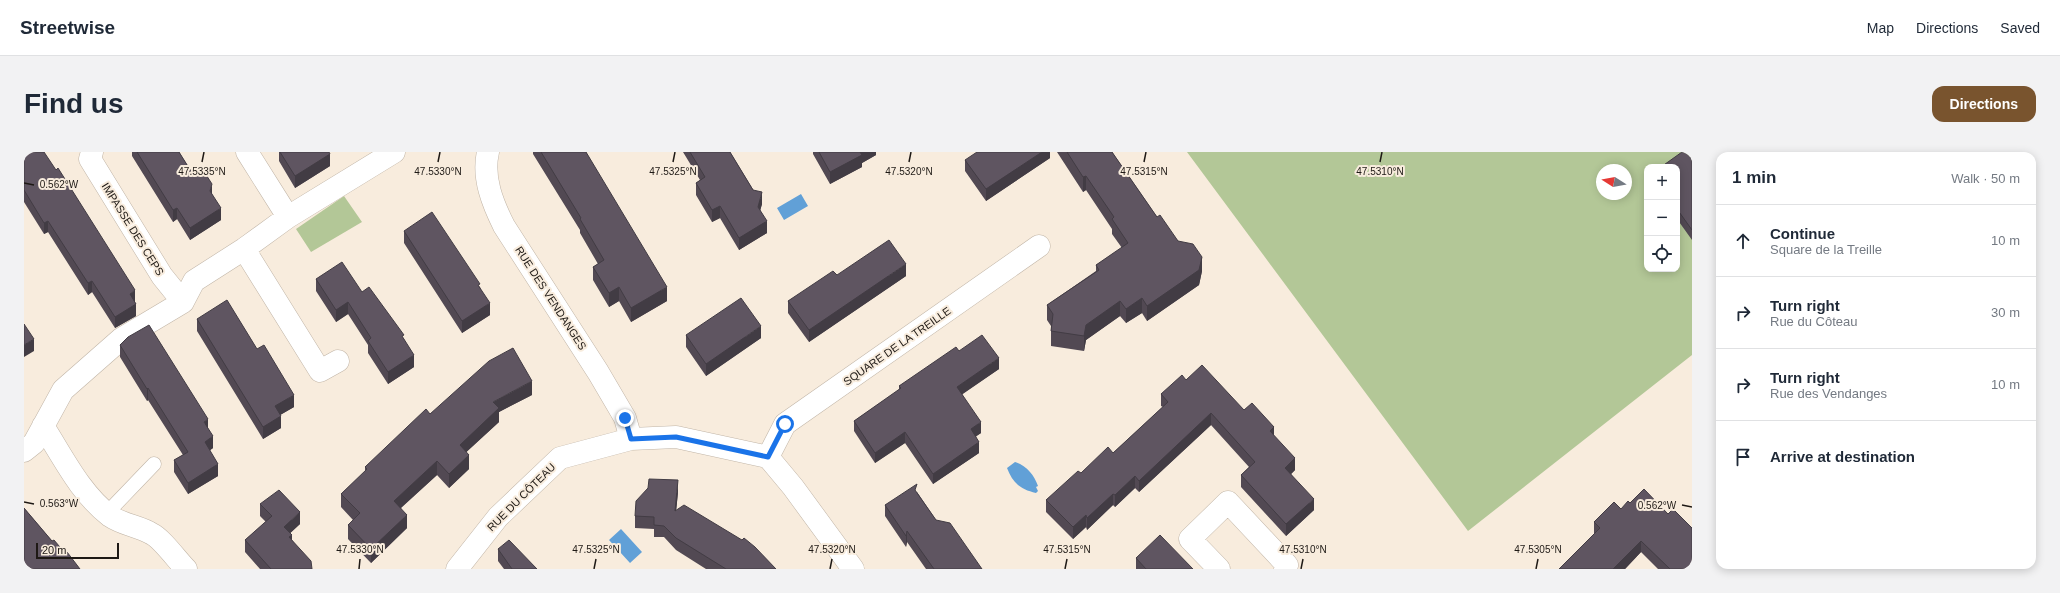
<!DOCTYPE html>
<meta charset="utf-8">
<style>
body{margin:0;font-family:Arial,sans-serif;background:#f2f2f3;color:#1f2937}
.controls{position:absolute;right:12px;top:12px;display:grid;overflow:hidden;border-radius:8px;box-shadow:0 2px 10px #0003}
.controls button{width:36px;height:36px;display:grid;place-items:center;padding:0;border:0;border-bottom:1px solid #e0e1e3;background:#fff;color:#1f2937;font:20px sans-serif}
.compass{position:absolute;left:1572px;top:12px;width:36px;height:36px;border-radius:50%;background:#fff;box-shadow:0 2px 10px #0003;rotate:281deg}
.scale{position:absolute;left:12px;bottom:10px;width:83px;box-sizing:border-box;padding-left:4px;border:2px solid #1e1915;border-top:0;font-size:11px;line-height:14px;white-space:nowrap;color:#1e1915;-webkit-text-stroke:3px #f8ecdd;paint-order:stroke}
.stop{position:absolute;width:12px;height:12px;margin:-9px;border:3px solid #1a73e8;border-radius:50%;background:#fff}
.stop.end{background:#1a73e8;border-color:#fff;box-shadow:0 1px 4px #0008}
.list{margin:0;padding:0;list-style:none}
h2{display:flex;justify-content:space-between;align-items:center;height:52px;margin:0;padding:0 16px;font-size:17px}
h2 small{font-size:13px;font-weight:400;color:#747a83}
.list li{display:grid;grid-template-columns:26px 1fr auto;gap:12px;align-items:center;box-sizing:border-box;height:72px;padding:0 16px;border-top:1px solid #e0e1e3}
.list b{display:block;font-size:15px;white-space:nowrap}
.list p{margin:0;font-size:13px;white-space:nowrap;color:#747a83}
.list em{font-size:13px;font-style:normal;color:#747a83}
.icon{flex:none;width:22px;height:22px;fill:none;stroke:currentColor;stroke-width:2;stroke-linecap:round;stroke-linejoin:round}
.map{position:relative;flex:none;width:1668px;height:417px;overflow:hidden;border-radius:12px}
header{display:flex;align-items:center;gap:24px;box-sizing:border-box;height:56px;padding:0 20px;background:#fff;border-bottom:1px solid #e0e1e3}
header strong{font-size:19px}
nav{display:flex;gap:22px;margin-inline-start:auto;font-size:14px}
.intro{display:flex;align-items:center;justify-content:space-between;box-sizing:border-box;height:96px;padding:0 24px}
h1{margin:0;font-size:28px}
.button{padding:10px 18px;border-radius:12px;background:#79542e;color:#fff;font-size:14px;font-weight:700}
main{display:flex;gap:24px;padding:0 24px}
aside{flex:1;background:#fff;border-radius:12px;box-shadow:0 2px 10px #0003}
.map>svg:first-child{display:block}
.green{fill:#b3c797;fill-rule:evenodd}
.water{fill:#61a0d7}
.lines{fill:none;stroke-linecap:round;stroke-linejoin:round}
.service-casing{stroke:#c1b5a7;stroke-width:15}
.minor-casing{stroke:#c1b5a7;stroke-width:23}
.service{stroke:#fff;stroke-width:14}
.minor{stroke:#fff;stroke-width:22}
.wall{fill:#524953}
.shaded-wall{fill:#423c44}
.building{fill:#5f5561;stroke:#423c44}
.route{stroke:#1a73e8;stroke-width:5}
.ticks{fill:none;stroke:#1e1915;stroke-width:1.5}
.labels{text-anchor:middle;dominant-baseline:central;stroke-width:4;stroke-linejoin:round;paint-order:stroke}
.street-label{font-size:11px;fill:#1e1915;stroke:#f8ecdd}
.ticks-label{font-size:10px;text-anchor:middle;fill:#1e1915;stroke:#f8ecdd;stroke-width:4;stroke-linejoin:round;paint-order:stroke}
</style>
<header>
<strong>Streetwise</strong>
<nav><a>Map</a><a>Directions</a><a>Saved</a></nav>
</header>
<div class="intro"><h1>Find us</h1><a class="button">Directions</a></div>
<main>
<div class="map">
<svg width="1668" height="417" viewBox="0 0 1668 417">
<rect width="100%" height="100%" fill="#f8ecdd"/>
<path class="green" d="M1163,0H1668V203L1444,379ZM1623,15H1653V117H1623ZM1578,18H1602V42H1578Z
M320,44L338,70L287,100L272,77Z"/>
<path class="water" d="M777,42L784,54L760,68L753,56Z
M991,310C1003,314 1010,323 1014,334L1012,335L1014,339L1012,341C998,338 989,332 983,316Z
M597,377L618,400L606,411L585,388Z"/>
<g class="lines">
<defs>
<path id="service" d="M83,361L130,312"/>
<path id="minor" d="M68,0L66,7L138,124L159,150
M223,0L264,65
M464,0C458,26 469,52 480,74L574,220L601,266L607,287
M220,97L296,219L314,209
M19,274C39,305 56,341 86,364C99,373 115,374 128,382C137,386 154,409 162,417
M0,299L10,291L39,238L97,187L159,150L170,129L220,97L264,65L370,0
M744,305L761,272L1015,94
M433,417L474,365L536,306L607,287L652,285L744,305L769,335L829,417
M1195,417L1166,387L1204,350L1263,413L1261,417"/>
</defs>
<use href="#service" class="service-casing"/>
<use href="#minor" class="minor-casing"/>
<use href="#service" class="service"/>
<use href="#minor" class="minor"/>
</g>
<path class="wall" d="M0,0L111,150L112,164L91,176L68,140L64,143L24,80L20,82L0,50Z
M108,0H155L170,24L188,42L197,68L166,88L153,67L149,70L108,4Z
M255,0H305L306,14L271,36L255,9Z
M509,0H562L643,149L607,170L595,149L585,155L569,128V115L574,112L556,81V78L509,2Z
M659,0H706L738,52L736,58L743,81L715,98L696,66L688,70L672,43V31L676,28Z
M789,0H852V3L838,11V15L806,32L789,2Z
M1026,0V6L962,49L941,19V8Z
M1033,0H1088L1133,65L1154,89L1178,119L1175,133L1123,169L1118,161L1102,171L1096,164L1062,188L1060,199L1027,194V174L1023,168V153L1072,119V113L1098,96L1088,82V77L1062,38L1059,40Z
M1668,3V88L1653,67V15Z
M380,79L456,135L466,163L438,181L380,91Z
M813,123L882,124L785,190L764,161V149Z
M292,127L338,140L380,187L390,215L364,232L344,201V193L324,162L312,170L292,139Z
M173,167L233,197L270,255L256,263L257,276L239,287L173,179Z
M662,183L737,186L682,224L662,195Z
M96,193L184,276L189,296L186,298L194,324L164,342L150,320V308L159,303L124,248L123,249L96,205Z
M935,199L975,217L938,242L957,281L952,284L955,301L909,332L881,291L851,311L830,279V269L875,238V234Z
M1162,228L1220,258L1250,284L1271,318L1267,322L1290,358L1262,384L1217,335V323L1225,315L1187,273L1115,340L1111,336L1091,355L1089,353L1063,378L1062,375L1049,387L1022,360V348L1057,321L1089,301L1139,255L1137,254V242Z
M508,243L475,260V270L442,300L445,317L425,336L413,323L377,356L383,376L347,411L324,387V373L329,368L317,355V342L341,320V315L406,262Z
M654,340L652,359L752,417H682L652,398L640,385H630V377L611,376V364Z
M893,340L912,368L958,417H902L883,390L882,395L861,364V353Z
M1606,351L1644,362L1668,417H1634L1617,400L1601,417H1535L1570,382V370L1597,357Z
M236,352L276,372L266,381L268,388L288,417H236L221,400V388L242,370L236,364Z
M0,356L28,389L56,417H0Z
M474,397L513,417H480L474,409Z
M1112,406L1169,417H1112Z"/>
<path class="shaded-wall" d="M836,0H852V3L838,11V15L806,32V20Z
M1018,0H1026V6L962,49V37Z
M306,2V14L271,36V24Z
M1062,24V38L1059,40V25Z
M188,32V44L186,39Z
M738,40V52L734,67V55Z
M696,54V66L688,70V58Z
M153,56V67L149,70V58Z
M197,56V68L166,88V76Z
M24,69V80L20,82V71Z
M743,69V81L715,98V86Z
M1178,105V119L1175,133L1123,169V154Z
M882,112V124L785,190V178Z
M68,129V140L64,143V131Z
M595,135V149L585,155V141Z
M643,135V149L607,170V156Z
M111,138V150L106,154V142Z
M1118,146V161L1102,171V157Z
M1096,149V164L1062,188L1060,199V184L1062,173Z
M324,150V162L312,170V158Z
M466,151V163L438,181V169Z
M112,152V164L91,176V165Z
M737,174V186L682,224V212Z
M10,187V199L0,205V193Z
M390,203V215L364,232V220Z
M975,206V217L933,246V235Z
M508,229V243L475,260V270L436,306V293L469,250Z
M124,236V248L123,249V237Z
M270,243V255L251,266V254Z
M1187,261V273L1115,340V329Z
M257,264V276L239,287V275Z
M184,267V279L180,270Z
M957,270V281L947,288V277Z
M1250,275V287L1246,279Z
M881,280V291L851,311V301Z
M189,284V296L181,302V290Z
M955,290V301L909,332V322Z
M445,303V317L425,336V322Z
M1271,306V318L1261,328V316Z
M413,309V323L370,362V349Z
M194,312V324L164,342V331Z
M1111,324V336L1091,355V343Z
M654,328V340L651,371V359Z
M1089,342V353L1063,378V366Z
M1290,347V358L1262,384V372Z
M276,360V372L260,387V375Z
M383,363V376L347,411V397Z
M1062,363V375L1049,387V375Z
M883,379V390L882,395V384Z
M268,383V394L265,385Z
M1617,389V400L1601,417H1589Z"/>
<path class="building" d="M0,0H20L32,18L34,16L111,138L106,142L112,152L91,165L68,129L64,131L24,69L20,71L0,38Z
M113,0H155L170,24L179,18L188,32L186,39L197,56L166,76L153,56L149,58Z
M256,0H305L306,2L271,24Z
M517,0H562L643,135L607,156L595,135L585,141L569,115L580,108L556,67L557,66Z
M666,0H706L729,38L738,40L734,55L743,69L715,86L696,54L688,58L672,31L681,25Z
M795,0H836L838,3L806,20Z
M953,0H1018L962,37L941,8Z
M1043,0H1088L1133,65L1136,63L1154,89L1169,92L1178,105L1175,118L1123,154L1118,146L1102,157L1096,149L1062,173L1060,184L1027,179L1029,162L1023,153L1075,118L1072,113L1104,91L1088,67L1090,65L1062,24L1059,25Z
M1658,0H1666L1668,3V78L1653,57V15H1637Z
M408,60L456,132L454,133L466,151L438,169L380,79Z
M865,88L882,112L785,178L764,149L809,119L813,123Z
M318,110L338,140L345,135L380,183L378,184L390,203L364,220L344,189L347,186L324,150L312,158L292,127Z
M717,146L737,174L682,212L662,183Z
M203,148L233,197L240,193L270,243L251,254L257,264L239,275L173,167Z
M0,172L10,187L0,193Z
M125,173L184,267L180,270L189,284L181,290L194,312L164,331L150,308L164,300L124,236L123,237L96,193L104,185Z
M958,183L975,206L933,235L957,270L947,277L955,290L909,322L881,280L851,301L830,269L877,236L875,234L932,195L935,199Z
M489,196L508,229L469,250L475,256L436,293L445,303L425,322L413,309L370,349L383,363L347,397L324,373L336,361L317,342L343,317L341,315L402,257L406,262L465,209Z
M1178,213L1220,258L1228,251L1250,275L1246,279L1271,306L1261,316L1290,347L1262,372L1217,323L1231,310L1187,261L1115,329L1111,324L1091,343L1089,342L1063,366L1062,363L1049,375L1022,348L1054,319L1057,321L1084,295L1089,301L1144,250L1137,242L1158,223L1162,228Z
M625,327L654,328L651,359L660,353L718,388L720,386L731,395L752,417H702L652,386L640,374L630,373V365L611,364L612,349L624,336Z
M893,332L891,338L912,368L926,371L958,417H910L883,379L882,384L861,353Z
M1620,337L1644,362L1649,357L1668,376V417H1646L1617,389L1589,417H1535L1576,376L1570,370L1590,350L1597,357L1604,349L1606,351Z
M255,338L276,360L260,375L268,383L265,385L287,409L288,417H247L221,388L248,364L236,352Z
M0,356L28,389L30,388L41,401L43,400L56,417H5L0,411Z
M1136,383L1169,417H1122L1112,406Z
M485,388L513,417H488L474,397Z"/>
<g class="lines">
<path class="route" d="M601,266L607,287L652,285L744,305L761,272"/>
</g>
<path class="ticks" d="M178,10L180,0M414,10L416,0M649,10L651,0M885,10L887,0M1120,10L1122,0M1356,10L1358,0M0,31L10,33M0,350L10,352M1658,353L1668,355M335,417L336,407M570,417L572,407M806,417L808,407M1041,417L1043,407M1277,417L1279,407M1512,417L1514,407"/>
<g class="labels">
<g class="street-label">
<text transform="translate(109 77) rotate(58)">IMPASSE DES CEPS</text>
<text transform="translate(527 146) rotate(57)">RUE DES VENDANGES</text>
<text transform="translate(873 194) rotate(-35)">SQUARE DE LA TREILLE</text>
<text transform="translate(497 345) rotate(-45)">RUE DU CÔTEAU</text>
</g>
</g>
<g class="ticks-label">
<text x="178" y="23">47.5335°N</text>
<text x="414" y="23">47.5330°N</text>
<text x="649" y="23">47.5325°N</text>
<text x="885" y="23">47.5320°N</text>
<text x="1120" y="23">47.5315°N</text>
<text x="1356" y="23">47.5310°N</text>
<text x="35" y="36">0.562°W</text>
<text x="35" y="355">0.563°W</text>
<text x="1633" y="357">0.562°W</text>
<text x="336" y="401">47.5330°N</text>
<text x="572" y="401">47.5325°N</text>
<text x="808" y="401">47.5320°N</text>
<text x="1043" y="401">47.5315°N</text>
<text x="1279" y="401">47.5310°N</text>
<text x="1514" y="401">47.5305°N</text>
</g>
</svg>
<div class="controls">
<button>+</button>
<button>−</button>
<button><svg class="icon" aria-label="locate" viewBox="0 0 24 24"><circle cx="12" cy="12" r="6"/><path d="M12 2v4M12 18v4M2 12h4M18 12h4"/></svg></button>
</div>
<svg class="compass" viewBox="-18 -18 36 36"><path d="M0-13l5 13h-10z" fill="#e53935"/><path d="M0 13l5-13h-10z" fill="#747a83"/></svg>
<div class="scale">20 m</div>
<div class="stop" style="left:761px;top:272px"></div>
<div class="stop end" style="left:601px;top:266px"></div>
</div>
<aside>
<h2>1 min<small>Walk · 50 m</small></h2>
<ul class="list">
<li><svg class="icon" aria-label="ahead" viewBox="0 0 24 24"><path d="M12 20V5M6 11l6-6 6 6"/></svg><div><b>Continue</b><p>Square de la Treille</p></div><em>10 m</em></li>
<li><svg class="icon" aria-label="right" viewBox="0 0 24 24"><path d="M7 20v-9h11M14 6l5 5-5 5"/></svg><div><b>Turn right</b><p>Rue du Côteau</p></div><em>30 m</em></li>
<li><svg class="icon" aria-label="right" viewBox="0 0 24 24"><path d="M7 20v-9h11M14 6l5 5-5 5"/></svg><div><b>Turn right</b><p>Rue des Vendanges</p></div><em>10 m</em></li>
<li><svg class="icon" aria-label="arrive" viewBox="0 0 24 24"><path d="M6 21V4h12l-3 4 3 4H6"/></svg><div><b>Arrive at destination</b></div></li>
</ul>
</aside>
</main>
